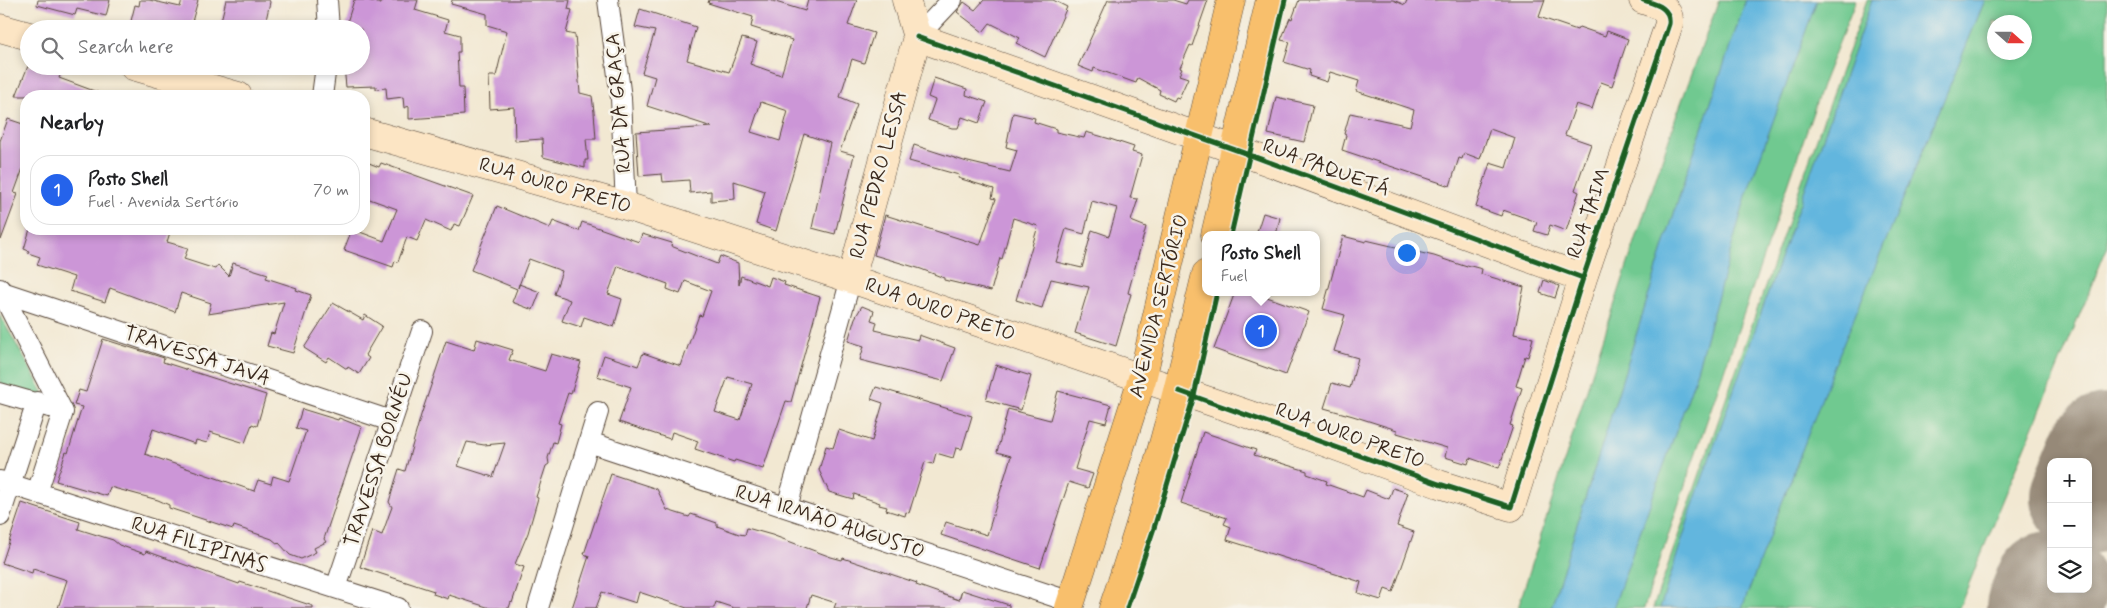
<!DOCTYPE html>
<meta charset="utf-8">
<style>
body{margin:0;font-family:Mynerve,sans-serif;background:#f6f6f6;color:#202124}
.controls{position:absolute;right:15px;bottom:15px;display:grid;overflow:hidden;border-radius:10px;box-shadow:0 2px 8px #0003}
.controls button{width:45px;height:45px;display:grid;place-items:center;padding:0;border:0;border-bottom:1px solid #e0e0e0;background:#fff;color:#202124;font:25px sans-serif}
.compass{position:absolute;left:1987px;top:15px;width:45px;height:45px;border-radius:50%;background:#fff;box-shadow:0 2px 8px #0003;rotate:111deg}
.you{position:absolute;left:1406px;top:252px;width:18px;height:18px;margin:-12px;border:4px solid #fff;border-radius:50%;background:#1a73e8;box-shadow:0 0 0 8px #1a73e833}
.badge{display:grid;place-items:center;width:32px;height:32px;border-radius:50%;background:#2563eb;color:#fff;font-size:16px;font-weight:700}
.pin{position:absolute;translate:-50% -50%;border:2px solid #fff;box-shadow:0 1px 5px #0006}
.popup{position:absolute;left:1202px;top:231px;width:118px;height:65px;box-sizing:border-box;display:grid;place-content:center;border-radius:10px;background:#fff;filter:drop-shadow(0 1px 4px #0005);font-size:16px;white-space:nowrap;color:#757577}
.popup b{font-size:19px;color:#202124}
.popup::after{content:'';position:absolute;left:50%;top:100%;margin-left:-10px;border:10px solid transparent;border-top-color:#fff}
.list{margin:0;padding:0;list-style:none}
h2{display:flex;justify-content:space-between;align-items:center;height:65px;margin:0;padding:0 20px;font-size:21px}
h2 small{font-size:16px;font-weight:400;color:#757577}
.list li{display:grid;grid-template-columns:32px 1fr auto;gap:15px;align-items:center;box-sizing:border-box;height:70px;margin:0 10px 10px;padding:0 10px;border:1px solid #e0e0e0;border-radius:20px}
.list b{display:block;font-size:19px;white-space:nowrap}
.list p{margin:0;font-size:16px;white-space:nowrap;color:#757577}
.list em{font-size:16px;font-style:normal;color:#757577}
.icon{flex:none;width:28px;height:28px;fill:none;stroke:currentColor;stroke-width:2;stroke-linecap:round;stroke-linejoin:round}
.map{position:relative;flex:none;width:2107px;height:608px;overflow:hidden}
.search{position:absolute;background:#fff;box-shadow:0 2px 8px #0003;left:20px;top:20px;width:350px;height:55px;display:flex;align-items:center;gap:12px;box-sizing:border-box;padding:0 18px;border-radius:28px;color:#757577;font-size:19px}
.panel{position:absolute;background:#fff;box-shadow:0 2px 8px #0003;left:20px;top:90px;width:350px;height:145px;border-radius:20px}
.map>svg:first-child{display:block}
.green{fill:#6fc990;stroke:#557a57;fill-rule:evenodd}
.water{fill:#62b6de;stroke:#4e707e}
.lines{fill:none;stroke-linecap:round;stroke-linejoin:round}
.runway{stroke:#968978;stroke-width:114}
.building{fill:#cc96d7;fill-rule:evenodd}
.street-casing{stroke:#564639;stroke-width:22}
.secondary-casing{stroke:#564639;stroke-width:29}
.primary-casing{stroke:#564639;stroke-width:29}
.street{stroke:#fff;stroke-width:20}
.secondary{stroke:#fce5c4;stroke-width:28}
.primary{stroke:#f8bf6c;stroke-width:28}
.cycleway-casing{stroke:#f7f3e8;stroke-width:8}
.cycleway{stroke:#1b5e20;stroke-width:5}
.labels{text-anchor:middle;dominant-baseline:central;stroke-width:5;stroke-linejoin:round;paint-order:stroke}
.street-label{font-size:20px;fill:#3b2a1e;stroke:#f7f3e8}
</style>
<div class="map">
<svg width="2107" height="608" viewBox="0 0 2107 608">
<rect width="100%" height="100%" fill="#f7f3e8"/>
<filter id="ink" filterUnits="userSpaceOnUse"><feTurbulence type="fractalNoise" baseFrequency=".02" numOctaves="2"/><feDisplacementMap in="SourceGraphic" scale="10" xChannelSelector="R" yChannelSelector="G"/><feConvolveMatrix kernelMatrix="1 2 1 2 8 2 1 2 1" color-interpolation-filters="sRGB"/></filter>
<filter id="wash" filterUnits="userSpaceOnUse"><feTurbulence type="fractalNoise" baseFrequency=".0096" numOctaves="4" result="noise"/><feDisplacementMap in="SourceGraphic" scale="20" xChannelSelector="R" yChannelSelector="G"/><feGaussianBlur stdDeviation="1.12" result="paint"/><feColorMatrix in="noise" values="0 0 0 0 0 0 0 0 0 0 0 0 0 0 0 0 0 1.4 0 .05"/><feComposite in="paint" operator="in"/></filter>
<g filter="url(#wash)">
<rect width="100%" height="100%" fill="#f2e8d2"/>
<path class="green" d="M1719,0H1856L1824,80L1691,467L1644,608H1518L1593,370L1677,114Z
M1867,0H2107V248L1959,608H1653L1832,95ZM1994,22H2024V52H1994Z
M0,315L46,397L0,384Z"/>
<path class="water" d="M1746,0H1817L1746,196L1694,381L1613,608H1551L1686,175Z
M1872,0H1985L1831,374L1742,608H1660L1695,499Z"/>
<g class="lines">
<path class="runway" d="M2088,497L2107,451
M2043,608L2051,588"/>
</g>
<g id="blocks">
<path class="building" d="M38,0H110L106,16L77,9L75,15L37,5Z
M140,0H149L180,7L182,0H198L190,29H129L135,5L139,6Z
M226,0H269L270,2L264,29H219Z
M354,0H367L381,4L382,0H418L415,10L448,20L445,31L460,35V52H457L459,88H463L464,115L409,119V106L404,108L403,97L387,99L386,88L376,89V86L346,87L344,66H361V29H345Z
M452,0H570L568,9L572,10L566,33L575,35L580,93L592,96L594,112L596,139H586L588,160H585V168L543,157L542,139L515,141L514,107L490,109L489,76H496L507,31L487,25V14L451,4Z
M709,0H769L805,11L808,0H857L848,25L874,33L864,63L852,59L840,97L857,104L840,151L854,155L835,234L812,228L830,143L804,134L776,231L756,224L765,191L734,181L735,199L711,201V191L690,193L689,180L663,182L662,174L639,176L636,132L712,127L647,106L655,77L642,73L655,31L635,27L640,9L696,27L687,60L729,72L742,38L757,42L750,64L781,75L792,40L751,27L753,17L708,3ZM761,102L788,111L780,141L751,132Z
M984,0H1053L1067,7L1045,57L1016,43L1020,38L990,23L983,32L957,12L964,2L975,10Z
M1108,0H1173L1186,4L1188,0H1208L1192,46L1190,45L1180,68L1182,69L1179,75L1188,78L1179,98L1176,97L1174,101L1159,94L1160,90L1138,78L1136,83L1094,68L1093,72L1078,66Z
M1299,0H1393L1405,5L1407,0H1545L1539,17L1577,30L1579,27L1605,36L1607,31L1628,39L1612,86L1601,82L1592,109L1576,104L1565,135L1591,144L1575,190L1579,192L1566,231L1550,225L1547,235L1534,231L1537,222L1503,210L1501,216L1476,207L1490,163L1506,168L1515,138L1490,129L1480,159L1464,153L1462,159L1459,158L1450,186L1342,150L1346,135L1344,134L1350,113L1410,126L1414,110L1356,91L1359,81L1330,72L1327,82L1309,76L1310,70L1284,62L1290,42L1281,40L1290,18L1292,19Z
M28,66H64L59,78L105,95V96H16Z
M934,78L967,89L966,95L987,102L979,123L962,117L958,128H952L928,120L935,100L928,97Z
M1276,97L1313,105L1304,142L1268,134Z
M1013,113L1035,118L1034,122L1056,129V132L1084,138L1086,132L1110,139L1134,147L1132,152L1142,155L1130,198L1138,199L1131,221L1146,227L1128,293L1131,294L1116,346L1075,333L1089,287L1051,279L1042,308L1016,300L1038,226L1013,218L1002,259L1000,258L991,291L944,280V278L921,269L874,255L885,215L980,245L996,199L992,198L994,189L958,178L959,175L909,161L914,145L964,161L1010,172L1017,150L1006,147ZM1092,201L1117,208L1109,236L1092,230L1082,268L1056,262L1066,229L1084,234Z
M8,119L26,125V160L14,193L18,194L1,240L0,141Z
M364,161L379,167L381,163L473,196L460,226L454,224L451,231L426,220L417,241L407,237L398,262L395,261L393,267L344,250L352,229L384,241L397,209L364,197Z
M497,206L550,228L553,221L579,231L582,222L639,242L642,234L672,243L671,246L717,264L720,256L738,263L739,285L741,276L768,286L771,277L785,282L784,285L820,297L791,402L786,401L763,469L735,460L734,462L695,449L698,441L672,432L670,439L619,422L631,387L597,376L604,355L638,366L643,353L681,366L699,315L702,316L711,291L685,281L680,294L667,289L668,284L618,266L608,294L622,299L614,327L584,317L581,327L562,321L570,300L554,294L562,271L529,259L518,288L519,284L540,292L533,310L512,302L517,289L471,270ZM728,377L752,384L740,420L715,412Z
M1263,213L1280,218L1276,235H1256Z
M30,229H171L167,242L188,248L184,259L215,269L218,265L229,276L233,263L268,274L266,278L297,288L296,290L311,295L293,353L267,346L271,333L274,334L284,302L208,314L211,303L181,293L175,312L110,288L105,302L70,291L74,277L37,265L40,257L28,253L29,251L24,249Z
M1343,236L1366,242V240L1434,256L1467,267V265L1482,269L1481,274L1524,287L1514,334L1533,338L1528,357L1525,356L1516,386L1522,388L1510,425L1513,426L1499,468L1470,458L1468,464L1445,457L1447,448L1397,433V430L1353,416L1324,408L1332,383L1350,388L1358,358L1334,351L1345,315L1323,309Z
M1544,280L1559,286L1555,298L1540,293Z
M1235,292H1253L1309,312L1286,375L1214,349Z
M333,303L363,320L365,315L382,326L365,355L369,358L359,374L348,367L347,369L329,357L326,362L304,348Z
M862,306L874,311L871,320L877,322L875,330L918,340L919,335L955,348L943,381L860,360L864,346L848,341L855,318Z
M103,339L164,358L163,362L266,395L257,426L252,424L245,443L210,432L207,443L196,440L195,444L153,429L145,454L222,480L254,491L258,480L271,484L273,476L289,481L306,431L296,428L302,409L338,420L339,418L362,427L324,539L326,542L314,548L316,552L301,559L290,555L279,543L278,544L272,539L234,526L233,529L169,508V505L158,500L110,487L107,496L56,481L66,452L68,453L82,407L74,405L79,390L86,392Z
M477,339L513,350L509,360L545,371L551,354L581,362L571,394L568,393L558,423L561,424L556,443L553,442L548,458L549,464L546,466L536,497L538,498L528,533L515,564L524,567L512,603L511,602L509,608H490L449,595L448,599L433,594L434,591L360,567L372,531L382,535L389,515L392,507L389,502L394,485L399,469L405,471L421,415L446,341L474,350ZM467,442L484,445L505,443L493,477L458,466Z
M996,365L1031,376L1021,410L986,400Z
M876,387L972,416L962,449L956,448L953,458L936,453L933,464L925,462L909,513L906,512L905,516L886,510L887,507L879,505L880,503L854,494L853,499L829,492L819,470L826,446L833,448L839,430L872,441L883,403L871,399Z
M1058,391L1111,405L1106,423L1090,419L1075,469L1093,474L1088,488L1069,482L1040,568L941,535L946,522L987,535L1011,456L997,452L1008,409L1050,420Z
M1203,432L1256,450L1254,455L1307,471V474L1327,481L1326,484L1363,497L1366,490L1389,499L1393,488L1408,493L1397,526L1414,532L1393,592L1385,589L1381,600L1358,593L1361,582L1227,540L1231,527L1224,524L1227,518L1181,503Z
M611,474L657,489L667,510L689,517L691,514L717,523V526L739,534L745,535L747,528L772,535L831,557L842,560L843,558L917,583L916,585L959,600L962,590L1009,605V608H834L836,603L811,595L807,608H734L716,602L714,608H687L639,592L636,603L602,592L596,608H572L589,556L584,554Z
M22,503L80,522L78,529L113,540L119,545L145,554L146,551L239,584L240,582L313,606V608H58L67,580L33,569L32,573L2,563Z"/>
</g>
</g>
<g filter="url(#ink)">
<use href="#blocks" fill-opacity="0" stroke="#564639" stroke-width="1"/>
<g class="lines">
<defs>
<path id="street" d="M327,0L329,29
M608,0L621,98L626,206
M917,37L952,0
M322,96L326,66
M0,289L63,412
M2,292L391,421
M0,393L49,407
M589,442L1071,602
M0,481L398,608
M37,493L63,412
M787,507L851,279
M0,516L37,402
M336,588L422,331
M538,608L598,412"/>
<path id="secondary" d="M906,0L917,37
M0,28L29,36
M917,37L1250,155L1583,278
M133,66L238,96
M364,132L626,206L851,279L1250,415L1439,484L1511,507L1583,278L1669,24C1671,7 1655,4 1643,0
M851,279L917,37"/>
<path id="primary" d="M1215,235L1270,0
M1069,608L1142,379L1231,0
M1113,608C1151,498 1179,387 1206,274"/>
</defs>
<use href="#street" class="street-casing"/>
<use href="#secondary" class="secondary-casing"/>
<use href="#primary" class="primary-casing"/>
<use href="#street" class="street"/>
<use href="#secondary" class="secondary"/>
<use href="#primary" class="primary"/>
<defs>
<path id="cycleway" d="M917,37L1250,155L1583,278
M1231,235L1285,0
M1179,391L1439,484L1511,507L1583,278L1669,24C1671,7 1655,4 1643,0
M1127,608L1154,528L1194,396L1217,292"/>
</defs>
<use href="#cycleway" class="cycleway-casing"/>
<use href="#cycleway" class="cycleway"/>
</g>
</g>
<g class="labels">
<g class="street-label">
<text transform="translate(619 103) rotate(-95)">RUA DA GRAÇA</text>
<text transform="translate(1326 168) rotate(20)">RUA PAQUETÁ</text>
<text transform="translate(879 175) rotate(-75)">RUA PEDRO LESSA</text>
<text transform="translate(555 186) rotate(16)">RUA OURO PRETO</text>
<text transform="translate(1589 213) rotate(-71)">RUA TAIM</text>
<text transform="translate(1159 306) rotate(-76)">AVENIDA SERTÓRIO</text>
<text transform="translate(940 310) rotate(19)">RUA OURO PRETO</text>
<text transform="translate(197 356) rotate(18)">TRAVESSA JAVA</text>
<text transform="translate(1350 436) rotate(20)">RUA OURO PRETO</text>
<text transform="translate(379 460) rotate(-72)">TRAVESSA BORNÉU</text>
<text transform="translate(830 522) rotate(18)">RUA IRMÃO AUGUSTO</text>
<text transform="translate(199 545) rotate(18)">RUA FILIPINAS</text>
</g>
</g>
</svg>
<div class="controls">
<button>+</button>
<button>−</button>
<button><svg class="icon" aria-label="layers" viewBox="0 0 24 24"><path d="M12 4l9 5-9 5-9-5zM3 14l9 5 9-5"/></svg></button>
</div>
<svg class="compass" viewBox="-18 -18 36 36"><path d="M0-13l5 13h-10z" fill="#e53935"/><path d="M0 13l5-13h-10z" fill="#757577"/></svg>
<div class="you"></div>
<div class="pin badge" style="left:1261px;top:331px">1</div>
<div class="popup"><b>Posto Shell</b>Fuel</div>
<div class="search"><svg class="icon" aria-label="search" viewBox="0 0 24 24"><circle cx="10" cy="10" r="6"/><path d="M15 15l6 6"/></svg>Search here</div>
<section class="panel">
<h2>Nearby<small></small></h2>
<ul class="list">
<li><span class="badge">1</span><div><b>Posto Shell</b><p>Fuel · Avenida Sertório</p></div><em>70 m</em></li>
</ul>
</section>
</div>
